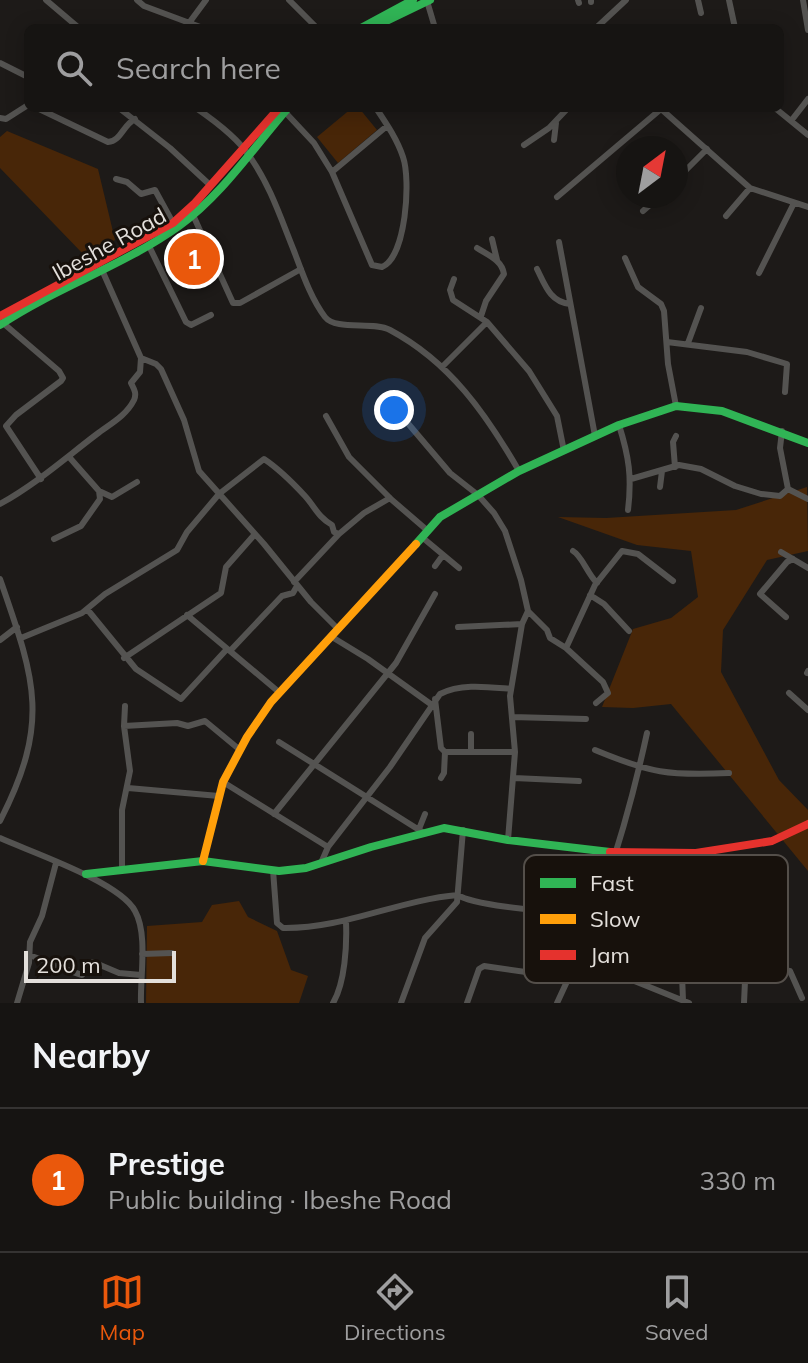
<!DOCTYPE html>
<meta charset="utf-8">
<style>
body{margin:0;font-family:Mulish,sans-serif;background:#1f1d1b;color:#f1f3f6}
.compass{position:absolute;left:616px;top:136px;width:72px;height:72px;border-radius:50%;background:#161412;box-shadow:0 4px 20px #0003;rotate:32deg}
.scale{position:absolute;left:24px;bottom:20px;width:152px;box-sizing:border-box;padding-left:8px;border:4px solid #e3dfdb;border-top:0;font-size:22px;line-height:28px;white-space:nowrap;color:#e3dfdb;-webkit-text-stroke:6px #17110c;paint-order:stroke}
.you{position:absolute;left:394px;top:410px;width:28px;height:28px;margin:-20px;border:6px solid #fff;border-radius:50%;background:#1a73e8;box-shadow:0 0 0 12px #1a73e833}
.badge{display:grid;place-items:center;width:52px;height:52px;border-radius:50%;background:#ea580c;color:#fff;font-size:26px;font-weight:700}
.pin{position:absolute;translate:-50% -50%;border:4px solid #fff;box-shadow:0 2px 8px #0006}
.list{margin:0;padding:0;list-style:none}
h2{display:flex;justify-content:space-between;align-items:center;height:104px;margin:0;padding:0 32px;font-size:34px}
h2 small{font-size:26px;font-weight:400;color:#9e9e9f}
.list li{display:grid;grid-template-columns:52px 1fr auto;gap:24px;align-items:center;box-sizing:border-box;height:144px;padding:0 32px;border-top:2px solid #353332}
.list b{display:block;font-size:30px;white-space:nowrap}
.list p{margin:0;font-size:26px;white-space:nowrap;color:#9e9e9f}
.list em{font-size:26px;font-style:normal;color:#9e9e9f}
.icon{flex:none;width:44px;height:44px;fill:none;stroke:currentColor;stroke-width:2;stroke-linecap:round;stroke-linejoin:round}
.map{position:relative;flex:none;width:808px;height:1003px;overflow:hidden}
.search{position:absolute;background:#161412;box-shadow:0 4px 20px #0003;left:24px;right:24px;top:24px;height:88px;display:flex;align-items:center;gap:20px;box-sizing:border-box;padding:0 28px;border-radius:12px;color:#9e9e9f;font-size:30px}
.sheet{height:248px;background:#161412}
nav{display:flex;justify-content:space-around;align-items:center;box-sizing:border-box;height:112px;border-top:2px solid #353332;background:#161412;font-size:22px;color:#9e9e9f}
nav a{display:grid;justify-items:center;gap:4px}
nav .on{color:#ea580c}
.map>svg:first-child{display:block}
.green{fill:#482608}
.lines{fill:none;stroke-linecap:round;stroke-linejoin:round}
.street{stroke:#545351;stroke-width:6}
.fast{stroke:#30b455;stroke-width:8}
.slow{stroke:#ff9f0a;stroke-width:8}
.jam{stroke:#e5322d;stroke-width:8}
.labels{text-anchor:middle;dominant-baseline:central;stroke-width:6;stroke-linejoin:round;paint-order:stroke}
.street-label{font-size:22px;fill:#e3dfdb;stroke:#17110c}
.key{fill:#17110c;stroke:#544f4a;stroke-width:2}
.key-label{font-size:22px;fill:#e3dfdb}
</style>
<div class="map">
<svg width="808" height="1003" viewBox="0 0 808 1003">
<rect width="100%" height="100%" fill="#1d1a18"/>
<path class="green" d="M352,108H359L377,130L338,163L317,137Z
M7,131L98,169L115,240L85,256L0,168V137Z
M807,487L808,551L767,560L723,630L721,672L779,780L808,810V871L671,704L633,708L602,707L633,629L671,618L698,597L691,551L637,545L558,517L606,518L736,510Z
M239,901L248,917L277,931L291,970L308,976L299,1003H146L147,926L202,922L212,905Z"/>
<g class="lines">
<path class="street" d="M46,0L79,28
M137,0L144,6L203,28
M289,0L317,28
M578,0L579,3
M591,0V2
M698,0L701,13
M729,0L735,28
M803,0L808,30
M427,1L435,28
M189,23L206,0
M596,28L626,0
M0,63L28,77
M37,108L108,142C121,141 123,125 135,119
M119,108L170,148L210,185
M196,108C215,121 238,138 250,157C270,185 281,219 294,251C302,272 311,299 325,317C336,331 373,321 390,330C450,362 486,414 519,471
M460,108V109
M660,108L750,188L808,207
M775,108L808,135
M285,112L314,143L332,172L372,265L382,267C406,257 411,180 403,157C397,139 386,123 376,108
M0,118L6,119L28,105
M791,121L808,99
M554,140L556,123
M524,145L549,128L568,108
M332,172L387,126
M116,179L127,182L141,194L155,190L173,223
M676,180L707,149
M557,197L661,109
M643,211L660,196
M193,215L233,303H240L301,269
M726,216L750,188
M492,239L497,260
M559,242L595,436
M149,246L186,322L191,325L211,315
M477,248C488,255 502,260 504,274L486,301L481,316
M625,258L638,287L661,304L664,311L668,364L676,406
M537,269C545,285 550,302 570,304
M759,273L794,203
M454,279L450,290L453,300L487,322L529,371L557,416L564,451
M3,323L59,371L63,378L61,381L16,415L6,426L41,479
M667,342L747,352L787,364L785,392
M688,343L701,308
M141,358L156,364L161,369L184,420L199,471L264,544L311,602L338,629
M443,366L487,322
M389,401L450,473L478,495L494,513L505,531L521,580L528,611L522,624L510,696L515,752L508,840
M326,416L349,457L392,500L428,531
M619,425C629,457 632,477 628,510
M782,431L780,448L788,489
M675,467L673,442L676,436
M631,479L679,465L701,469L735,486L761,494L780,496L788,489
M660,487L662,471
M788,489L808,499
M99,491L112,497L137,482
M0,504C36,484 64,459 97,434C110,424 126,416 134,400C137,393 134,389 131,383L140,372L141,358L102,270
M339,534L364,513L390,498
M423,538L459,568
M54,539L81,526L100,499L99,491L70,458
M573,551C582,556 587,573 597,583
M781,552L808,568
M435,566L443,555
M0,579C35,680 51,721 0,821
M590,595L604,604L629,631
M87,609L136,669L181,699L227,649
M528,611L547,630L550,638L566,648L603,682L608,693L596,703
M187,615L280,693
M786,617L760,594L787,562L793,559
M458,627L522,624
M332,637L368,659L432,705
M21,638L82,613L105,594L177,550L187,532L219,494L264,459C279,469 293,483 305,496C315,507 318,517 332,525L334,532L339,534L294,582
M0,640L17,627
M566,648L595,585L622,551L638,554L673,581
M230,651L282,596L293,593L297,586
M124,658L221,593L226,567L255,534
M807,673L808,671
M789,693L808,710
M435,699L441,748L445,752L444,773L441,778
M512,717L586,719
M124,726L177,723L188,726L205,721L240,750
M279,742L424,833
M595,750C650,773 669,776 729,773
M471,751V734
M445,752H515
M514,778L579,781
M223,782L328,847
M128,788L219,796
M274,814L396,663L435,594
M419,829L425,814
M0,838C31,852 120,882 135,911C148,934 140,977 141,1003
M696,853L705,914
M321,863L328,847L390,767L440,694C461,683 488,687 511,689
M122,868V810L130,771L124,726L125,706
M273,870L277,923L283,928C344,929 398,900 458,895C475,907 568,913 594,916L598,924L638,928L705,914L715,917L722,913
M142,954L172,953
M29,955C47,961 65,970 82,975L93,962L119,973L141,975
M571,970L627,978L689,1003
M682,975L683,1000
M17,1003L29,963L30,942L42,916L56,863
M333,1003C345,983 347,945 346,922
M401,1003L425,938L457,902L463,830
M467,1003L479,969L484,966L568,978
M557,1003C598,918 627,825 647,733
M744,1003L745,981L774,969L790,971L802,998"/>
<path class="fast" d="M361,28L413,0
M372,28L430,0
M0,325C57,287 123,266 179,226C222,195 253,148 288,108
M416,544L440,517L519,471L619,425L676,406L722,411L808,443
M86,874L203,861L279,871L306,868L371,847L444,828L508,840L610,852"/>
<path class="slow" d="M203,861L223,782L247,737L271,702L416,544"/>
<path class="jam" d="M0,316L173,223L195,203L279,108
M610,852L696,853L772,841L808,824"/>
</g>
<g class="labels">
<g class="street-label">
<text transform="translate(109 244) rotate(-29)">Ibeshe Road</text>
</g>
</g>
<rect x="524" y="855" width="264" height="128" rx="12" class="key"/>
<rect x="540" y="878" width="36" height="10" fill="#30b455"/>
<rect x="540" y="914" width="36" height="10" fill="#ff9f0a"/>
<rect x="540" y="950" width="36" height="10" fill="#e5322d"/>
<g class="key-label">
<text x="590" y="891">Fast</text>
<text x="590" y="927">Slow</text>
<text x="590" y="963">Jam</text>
</g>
</svg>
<svg class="compass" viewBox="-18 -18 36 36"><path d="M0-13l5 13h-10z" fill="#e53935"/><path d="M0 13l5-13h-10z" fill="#9e9e9f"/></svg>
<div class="scale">200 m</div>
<div class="you"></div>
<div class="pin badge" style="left:194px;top:259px">1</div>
<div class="search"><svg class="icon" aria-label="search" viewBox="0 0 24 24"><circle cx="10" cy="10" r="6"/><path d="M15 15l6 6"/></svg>Search here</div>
</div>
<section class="sheet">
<h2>Nearby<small></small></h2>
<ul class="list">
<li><span class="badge">1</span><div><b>Prestige</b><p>Public building · Ibeshe Road</p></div><em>330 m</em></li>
</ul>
</section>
<nav>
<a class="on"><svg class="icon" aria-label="map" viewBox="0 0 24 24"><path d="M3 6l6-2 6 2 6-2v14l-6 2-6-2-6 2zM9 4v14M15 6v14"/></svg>Map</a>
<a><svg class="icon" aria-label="directions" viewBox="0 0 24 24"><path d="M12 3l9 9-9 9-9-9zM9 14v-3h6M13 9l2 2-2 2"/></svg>Directions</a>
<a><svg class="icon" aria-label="saved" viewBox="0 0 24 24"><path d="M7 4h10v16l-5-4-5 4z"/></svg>Saved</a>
</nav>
